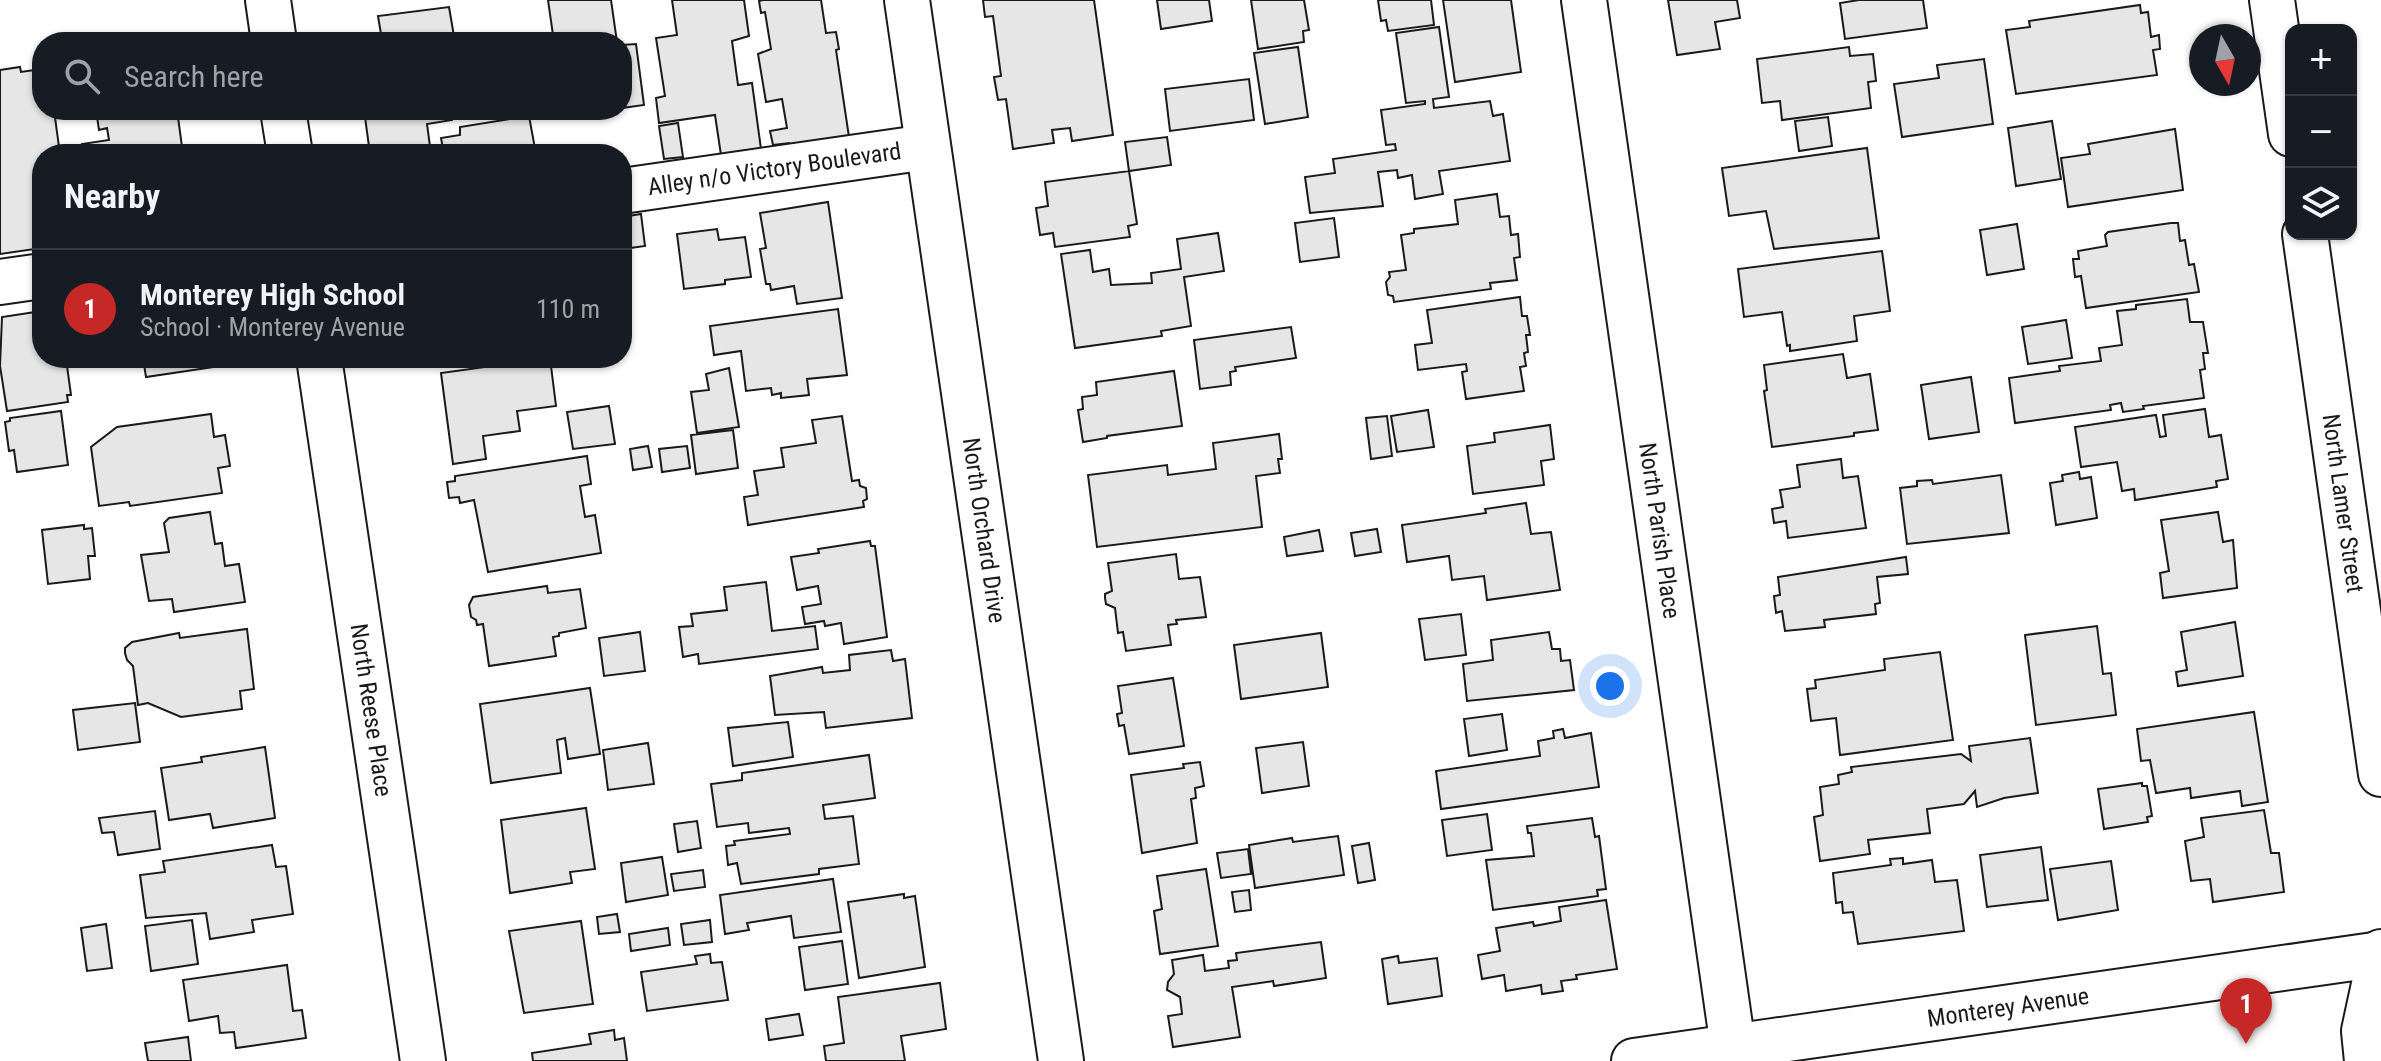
<!DOCTYPE html>
<meta charset="utf-8">
<style>
body{margin:0;font-family:"Roboto Condensed",sans-serif;background:#20242c;color:#f1f3f6}
.controls{position:absolute;right:24px;top:24px;display:grid;overflow:hidden;border-radius:16px;box-shadow:0 2px 6px #0004}
.controls button{width:72px;height:72px;display:grid;place-items:center;padding:0;border:0;border-bottom:2px solid #363941;background:#171b24;color:#f1f3f6;font:40px sans-serif}
.compass{position:absolute;left:2189px;top:24px;width:72px;height:72px;border-radius:50%;background:#171b24;box-shadow:0 2px 6px #0004;rotate:171deg}
.you{position:absolute;left:1610px;top:686px;width:28px;height:28px;margin:-20px;border:6px solid #fff;border-radius:50%;background:#1a73e8;box-shadow:0 0 0 12px #1a73e833}
.badge{display:grid;place-items:center;width:52px;height:52px;border-radius:50%;background:#c62828;color:#fff;font-size:26px;font-weight:700}
.pin{position:absolute;translate:-50% -66px;filter:drop-shadow(0 2px 4px #0008)}
.pin::after{content:'';position:absolute;top:42px;width:28px;height:24px;background:inherit;clip-path:polygon(0 0,100% 0,50% 100%)}
.list{margin:0;padding:0;list-style:none}
h2{display:flex;justify-content:space-between;align-items:center;height:104px;margin:0;padding:0 32px;font-size:34px}
h2 small{font-size:26px;font-weight:400;color:#9ea1a6}
.list li{display:grid;grid-template-columns:52px 1fr auto;gap:24px;align-items:center;box-sizing:border-box;height:120px;padding:0 32px;border-top:2px solid #363941}
.list b{display:block;font-size:30px;white-space:nowrap}
.list p{margin:0;font-size:26px;white-space:nowrap;color:#9ea1a6}
.list em{font-size:26px;font-style:normal;color:#9ea1a6}
.icon{flex:none;width:44px;height:44px;fill:none;stroke:currentColor;stroke-width:2;stroke-linecap:round;stroke-linejoin:round}
.map{position:relative;flex:none;width:2381px;height:1061px;overflow:hidden}
.search{position:absolute;background:#171b24;box-shadow:0 2px 6px #0004;left:32px;top:32px;width:600px;height:88px;display:flex;align-items:center;gap:20px;box-sizing:border-box;padding:0 28px;border-radius:32px;color:#9ea1a6;font-size:30px}
.panel{position:absolute;background:#171b24;box-shadow:0 2px 6px #0004;left:32px;top:144px;width:600px;height:224px;border-radius:32px}
.map>svg:first-child{display:block}
.building{fill:#e6e6e6;stroke:#1a1a1a;stroke-width:2}
.lines{fill:none;stroke-linecap:round;stroke-linejoin:round}
.minor-casing{stroke:#1a1a1a;stroke-width:48}
.minor{stroke:#fff;stroke-width:44}
.labels{text-anchor:middle;dominant-baseline:central;stroke-width:6;stroke-linejoin:round;paint-order:stroke}
.street-label{font-size:24px;fill:#1a1a1a;stroke:#fff}
</style>
<div class="map">
<svg width="2381" height="1061" viewBox="0 0 2381 1061">
<rect width="100%" height="100%" fill="#fff"/>
<path class="building" d="M548,0H611L617,42H554Z
M672,0H744L749,36L732,41L738,85L752,83L761,149L721,155L715,115L659,123L656,98L665,96L656,38L677,35Z
M763,0H821L826,33L836,32L839,49L836,50L849,137L790,146L789,143L773,145L770,131L787,128L782,99L766,102L758,54L771,49L765,12L761,13L759,1Z
M983,0H1094L1113,135L1072,141L1070,128L1052,130L1054,143L1013,149L1006,99L998,100L994,77L1001,76L993,16L985,17Z
M1157,0H1209L1212,21L1161,29Z
M1251,0H1304L1309,30L1303,31L1304,42L1258,49Z
M1378,0H1431L1434,25L1388,31L1386,20L1381,21Z
M1443,0H1511L1521,72L1455,82Z
M1668,0H1737L1740,18L1715,22L1720,49L1677,55Z
M1859,0H1923L1927,28L1845,39L1840,3Z
M2140,5L2141,13L2148,12L2151,37L2159,35L2160,49L2153,50L2157,75L2016,94L2006,30L2030,27L2029,21Z
M449,7L455,42H377L376,35L381,34L378,16Z
M1439,27L1449,97L1433,99L1434,108L1490,101L1493,116L1503,114L1510,161L1439,171L1443,194L1415,199L1412,175L1398,178L1397,170L1378,172L1383,206L1310,213L1305,177L1335,173L1333,159L1396,150L1395,144L1386,145L1381,110L1425,104V101L1406,103L1396,33Z
M636,44L644,105L622,108V45Z
M1298,47L1308,117L1265,124L1254,53Z
M1849,47L1850,56L1873,54L1876,81L1868,82L1871,108L1782,120L1780,101L1762,103L1757,59Z
M1984,59L1993,124L1902,137L1894,84L1939,78L1937,65Z
M20,67L21,72L42,69V110H54L60,154H42V248L0,254V70Z
M1249,79L1254,120L1170,131L1165,89Z
M96,110H177L183,154H83L82,144L109,140L107,128L99,130Z
M378,110H451L452,120L427,124L431,154H370L365,117L379,115Z
M529,116L536,154H444L441,138L460,135V127Z
M1828,117L1832,146L1799,151L1795,121Z
M2052,121L2061,179L2016,186L2008,128Z
M678,123L683,157L664,159L659,126Z
M2175,129L2183,190L2068,207L2061,158L2090,154L2088,144Z
M1167,137L1171,165L1129,171L1125,142Z
M1867,148L1879,238L1774,249L1766,211L1729,216L1722,168Z
M1129,171L1137,224L1128,226L1130,237L1055,247L1053,233L1040,235L1036,208L1048,206L1045,182Z
M1497,194L1500,217L1509,216L1511,235L1518,234L1520,257L1514,258L1517,280L1490,283L1491,289L1394,302L1393,296L1388,295L1386,282L1390,277L1389,272L1406,270L1401,235L1414,233V229L1458,224L1455,200Z
M828,202L842,298L797,304L794,286L771,290L770,284H766L760,249L766,248L760,213Z
M641,214L645,246L623,249L622,217Z
M1334,218L1339,257L1300,262L1295,223Z
M2171,223H2178L2180,241L2185,240L2189,265L2194,264L2199,292L2086,308L2081,276L2075,277L2073,259H2079L2078,251L2107,246L2105,235L2108,232Z
M2017,224L2024,269L1987,275L1980,230Z
M717,229L719,240L745,237L751,277L725,280V284L684,289L677,234Z
M1218,233L1224,271L1184,277L1191,326L1161,331L1162,336L1075,348L1061,254L1090,250L1093,272L1109,269L1111,285L1152,283L1151,273L1181,269L1177,239Z
M1882,251L1890,311L1854,316L1857,341L1790,351V345L1787,346L1782,312L1744,317L1738,269Z
M1520,297L1522,316H1527L1530,335H1526L1528,352L1524,353L1526,366L1520,367L1524,391L1466,399L1462,372L1467,371L1466,364L1418,370L1415,345L1432,343L1427,310Z
M2187,299L2190,322H2203L2208,353H2203L2205,369L2200,370L2204,398L2143,406L2144,409L2123,412L2121,403L2110,405L2111,410L2015,423L2009,378L2060,371L2059,366L2101,361L2099,348L2122,345L2117,311L2136,309V305Z
M838,309L847,375L807,379L809,395L781,398V393L772,395L771,388L746,391L741,351L714,355L710,326Z
M42,311V358H97L98,361L67,366L71,395H67L68,402L7,411L0,366L2,317Z
M2066,320L2072,358L2028,364L2022,327Z
M1291,327L1296,358L1235,367L1236,371L1230,372L1231,385L1200,389L1194,340Z
M1843,354L1847,378L1870,374L1878,430L1854,433V436L1772,447L1764,391L1767,390L1764,365Z
M143,358H213L214,367L146,377Z
M550,358L556,406L517,411L520,431L483,436L486,459L453,464L441,373Z
M729,368L739,427L697,433L691,392L709,390L706,374Z
M1174,371L1182,426L1107,436V438L1083,442L1078,410L1083,409L1082,397L1097,395L1096,382Z
M1971,377L1979,432L1929,439L1921,385Z
M609,406L615,444L573,449L567,412Z
M2205,409L2209,437L2221,435L2228,479L2216,481L2217,487L2135,500L2134,489L2122,491L2117,462L2081,467L2075,427L2156,415L2160,437L2166,436L2163,415Z
M1428,410L1434,447L1397,452L1391,416Z
M61,411L68,465L17,472L14,450L9,451L5,422L10,421V418Z
M211,414L214,437L225,435L230,466L218,468L222,493L130,506L129,502L99,506L91,447L117,427Z
M842,416L852,481L859,480L860,486L866,488L867,499L863,501L864,507L748,525L744,497L758,495L754,471L784,467L781,448L816,443L812,420Z
M1387,416L1392,456L1371,459L1366,418Z
M1550,425L1554,459L1541,461L1544,485L1473,494L1467,446L1495,442L1494,433Z
M733,430L738,468L696,474L691,435Z
M1279,434L1282,459H1278L1280,473L1256,476L1262,527L1097,547L1088,475L1167,465L1168,475L1216,469L1213,443Z
M648,446L652,467L633,470L630,449Z
M687,446L690,468L662,472L659,449Z
M587,456L591,484L580,486L585,517L595,515L601,553L488,572L474,500L460,503L459,497L449,498L447,482L455,481V476Z
M1841,459L1843,478L1858,476L1866,528L1788,538L1786,521L1774,523L1772,509L1783,507L1780,490L1800,487L1797,465Z
M2079,472L2080,479L2091,477L2097,518L2056,525L2050,483L2063,481L2062,475Z
M2001,475L2009,533L1907,544L1900,488L1917,486V481L1932,480L1933,484Z
M1526,503L1531,534L1551,532L1560,590L1487,600L1484,576L1452,580L1449,556L1407,562L1402,525L1486,513L1485,509Z
M210,512L215,544L222,543L225,566L239,564L245,602L174,612L172,599L149,601L141,555L169,552L164,523L169,518Z
M2218,512L2223,542L2233,540L2237,588L2163,598L2160,573L2169,571L2161,520Z
M84,525V529L92,528L95,556H88L90,579L48,584L42,530Z
M1377,529L1381,552L1355,556L1351,533Z
M1319,530L1323,551L1287,556L1284,537Z
M870,541L871,546H875L887,637L844,644L841,623L825,626L824,621L805,624L802,607L821,604L818,586L797,590L791,557L819,553L818,549Z
M1176,554L1179,579L1200,577L1206,617L1176,620L1177,624L1168,625L1171,645L1126,651L1123,632L1118,633L1115,608L1106,604L1105,598V594L1112,591L1108,563Z
M1906,557L1908,574L1877,577L1880,603L1875,604L1876,614L1824,620L1825,627L1785,631L1782,611L1776,613L1774,596L1780,595L1778,577Z
M766,582L772,631L815,626L818,649L699,664L698,654L683,657L679,627L693,626L691,614L727,610L724,587Z
M547,586L548,593L580,589L586,628L559,633V636L553,637L556,656L489,666L483,624L477,625L476,620L471,617L469,605L473,597Z
M1461,614L1466,655L1425,660L1419,619Z
M2235,622L2243,676L2178,686L2176,672L2187,670L2181,632Z
M2097,626L2103,674L2111,673L2116,715L2036,725L2025,635Z
M247,629L254,689L240,691L242,709L181,717L148,703L138,705L133,666L127,660L125,653V648L132,642L179,633L180,638Z
M640,632L645,671L604,676L599,638Z
M1549,632L1552,649H1560L1561,661L1570,660L1574,690L1467,701L1463,664L1493,660L1491,640Z
M1321,633L1328,687L1241,699L1234,645Z
M891,650L893,661L905,659L912,718L826,728L824,712L775,715L770,676L822,667L823,673L850,670L849,655Z
M1940,652L1953,740L1840,755L1836,718L1811,721L1807,689L1816,688L1815,680L1885,670L1884,659Z
M1173,678L1184,746L1129,754L1124,725L1119,726L1117,714L1122,713L1118,686Z
M590,688L600,754L568,759L565,738L557,740L561,773L491,783L480,704Z
M135,703L140,742L78,750L73,710Z
M2254,712L2268,802L2242,806L2240,791L2191,798L2190,788L2156,793L2150,760L2141,761L2137,729Z
M1502,714L1507,750L1469,756L1464,719Z
M788,722L793,757L733,766L728,728Z
M1563,729L1565,738L1591,733L1599,787L1441,809L1436,771L1540,756L1538,741L1554,738L1553,731Z
M2030,738L2038,793L2004,798L1977,807L1975,791L1964,804L1927,809L1930,833L1868,840L1870,854L1820,861L1814,817L1823,815L1820,787L1839,784L1838,775L1852,772L1851,767L1961,754L1971,761L1969,746Z
M1303,742L1309,786L1262,793L1256,748Z
M648,743L654,784L608,790L603,750Z
M265,747L275,818L213,828L210,814L169,820L161,768L202,762L201,757Z
M869,755L875,798L823,805L825,819L853,816L859,864L819,869V874L741,884L737,863L728,865L726,846L735,845L734,841L790,834L789,828L749,833L748,823L717,827L711,784L742,780V773Z
M1200,762L1204,786L1195,788L1196,798L1191,799L1197,843L1142,853L1131,775L1184,768L1183,764Z
M2142,783V786H2147L2152,816L2147,817L2148,822L2104,829L2098,789Z
M586,808L595,869L570,872L572,883L510,893L501,820Z
M2264,810L2271,853H2279L2284,892L2213,902L2210,879L2191,881L2185,841L2204,837L2201,818Z
M155,811L160,849L118,855L114,832L102,833L99,818Z
M1487,814L1492,850L1447,856L1442,820Z
M1592,818L1595,837L1599,836L1606,889L1597,890L1598,896L1493,910L1486,860L1534,856L1531,833H1528L1527,826Z
M697,821L701,848L678,852L674,824Z
M1338,836L1344,875L1255,888L1249,845L1292,838L1293,842Z
M1369,843L1375,880L1358,883L1352,846Z
M272,845L276,867L286,866L293,914L252,920L254,932L210,939L206,913L146,918L140,875L165,872L163,861Z
M2041,847L2048,900L1987,907L1980,855Z
M1248,849L1251,874L1221,878L1217,853Z
M662,857L668,895L626,902L621,863Z
M1903,858V864L1932,860L1935,882L1957,880L1964,931L1858,944L1853,912L1843,913L1842,902L1836,903L1833,873L1891,865L1890,859Z
M2111,861L2118,910L2058,920L2050,869Z
M1206,869L1218,946L1160,954L1154,911L1162,909L1157,876Z
M703,870L705,887L674,891L671,874Z
M833,879L841,932L794,938L791,916L747,923L749,930L725,934L720,895Z
M1249,890L1251,910L1235,912L1232,892Z
M904,894V898L915,896L925,967L859,978L848,902Z
M1606,900L1617,969L1576,975L1577,979L1561,981L1563,991L1542,994L1541,985L1506,991L1504,975L1482,979L1478,955L1500,951L1496,928L1533,922L1534,926L1561,921L1559,907Z
M617,914L620,932L599,934L597,917Z
M192,920L198,964L151,971L145,926Z
M710,920L712,942L684,945L681,924Z
M581,921L593,1004L524,1013L509,931Z
M106,924L112,968L87,971L81,928Z
M668,928L670,945L631,951L629,934Z
M842,941L848,984L805,990L799,947Z
M1321,942L1326,978L1274,986L1273,981L1232,987L1240,1037L1173,1047L1168,1016L1182,1014L1180,997L1167,990L1168,982L1174,974L1172,960L1203,955L1205,971L1229,968L1228,961L1237,960L1236,953Z
M710,954L711,963L722,962L728,1000L647,1011L641,972L697,964L695,956Z
M1398,956L1399,963L1437,958L1442,996L1388,1004L1382,959Z
M287,965L293,1011L302,1010L306,1038L236,1048L234,1032L220,1033L218,1016L189,1021L183,980Z
M940,983L946,1029L901,1036L905,1061H826L824,1046L844,1043L838,997Z
M799,1014L803,1035L769,1040L766,1019Z
M614,1030L615,1040L624,1038L627,1061H533L532,1053L591,1044L589,1034Z
M188,1037L191,1061H148L145,1043Z"/>
<g class="lines">
<defs>
<g id="minor">
<path d="M268,0L274,42"/>
<path id="s1" d="M907,0L1061,1061"/>
<path id="s2" d="M1584,0L1735,1061"/>
<path d="M2272,0L2291,134"/>
<path d="M283,110L290,154"/>
<path id="s3" d="M622,191L927,147"/>
<path id="s4" d="M2305,234L2381,774"/>
<path d="M0,282L42,276"/>
<path id="s5" d="M319,358L423,1061"/>
<path id="s6" d="M1634,1061L2381,954"/>
<path d="M2367,1061L2364,1031L2381,952"/>
</g>
</defs>
<use href="#minor" class="minor-casing"/>
<use href="#minor" class="minor"/>
</g>
<g class="labels">
<g class="street-label">
<text stroke="none"><textPath href="#s3" startOffset="154">Alley n/o Victory Boulevard</textPath></text>
<text stroke="none"><textPath href="#s4" startOffset="272">North Lamer Street</textPath></text>
<text stroke="none"><textPath href="#s1" startOffset="536">North Orchard Drive</textPath></text>
<text stroke="none"><textPath href="#s2" startOffset="536">North Parish Place</textPath></text>
<text stroke="none"><textPath href="#s5" startOffset="356">North Reese Place</textPath></text>
<text stroke="none"><textPath href="#s6" startOffset="378">Monterey Avenue</textPath></text>
</g>
</g>
</svg>
<div class="controls">
<button>+</button>
<button>−</button>
<button><svg class="icon" aria-label="layers" viewBox="0 0 24 24"><path d="M12 4l9 5-9 5-9-5zM3 14l9 5 9-5"/></svg></button>
</div>
<svg class="compass" viewBox="-18 -18 36 36"><path d="M0-13l5 13h-10z" fill="#e53935"/><path d="M0 13l5-13h-10z" fill="#9ea1a6"/></svg>
<div class="you"></div>
<div class="pin badge" style="left:2246px;top:1044px">1</div>
<div class="search"><svg class="icon" aria-label="search" viewBox="0 0 24 24"><circle cx="10" cy="10" r="6"/><path d="M15 15l6 6"/></svg>Search here</div>
<section class="panel">
<h2>Nearby<small></small></h2>
<ul class="list">
<li><span class="badge">1</span><div><b>Monterey High School</b><p>School · Monterey Avenue</p></div><em>110 m</em></li>
</ul>
</section>
</div>
